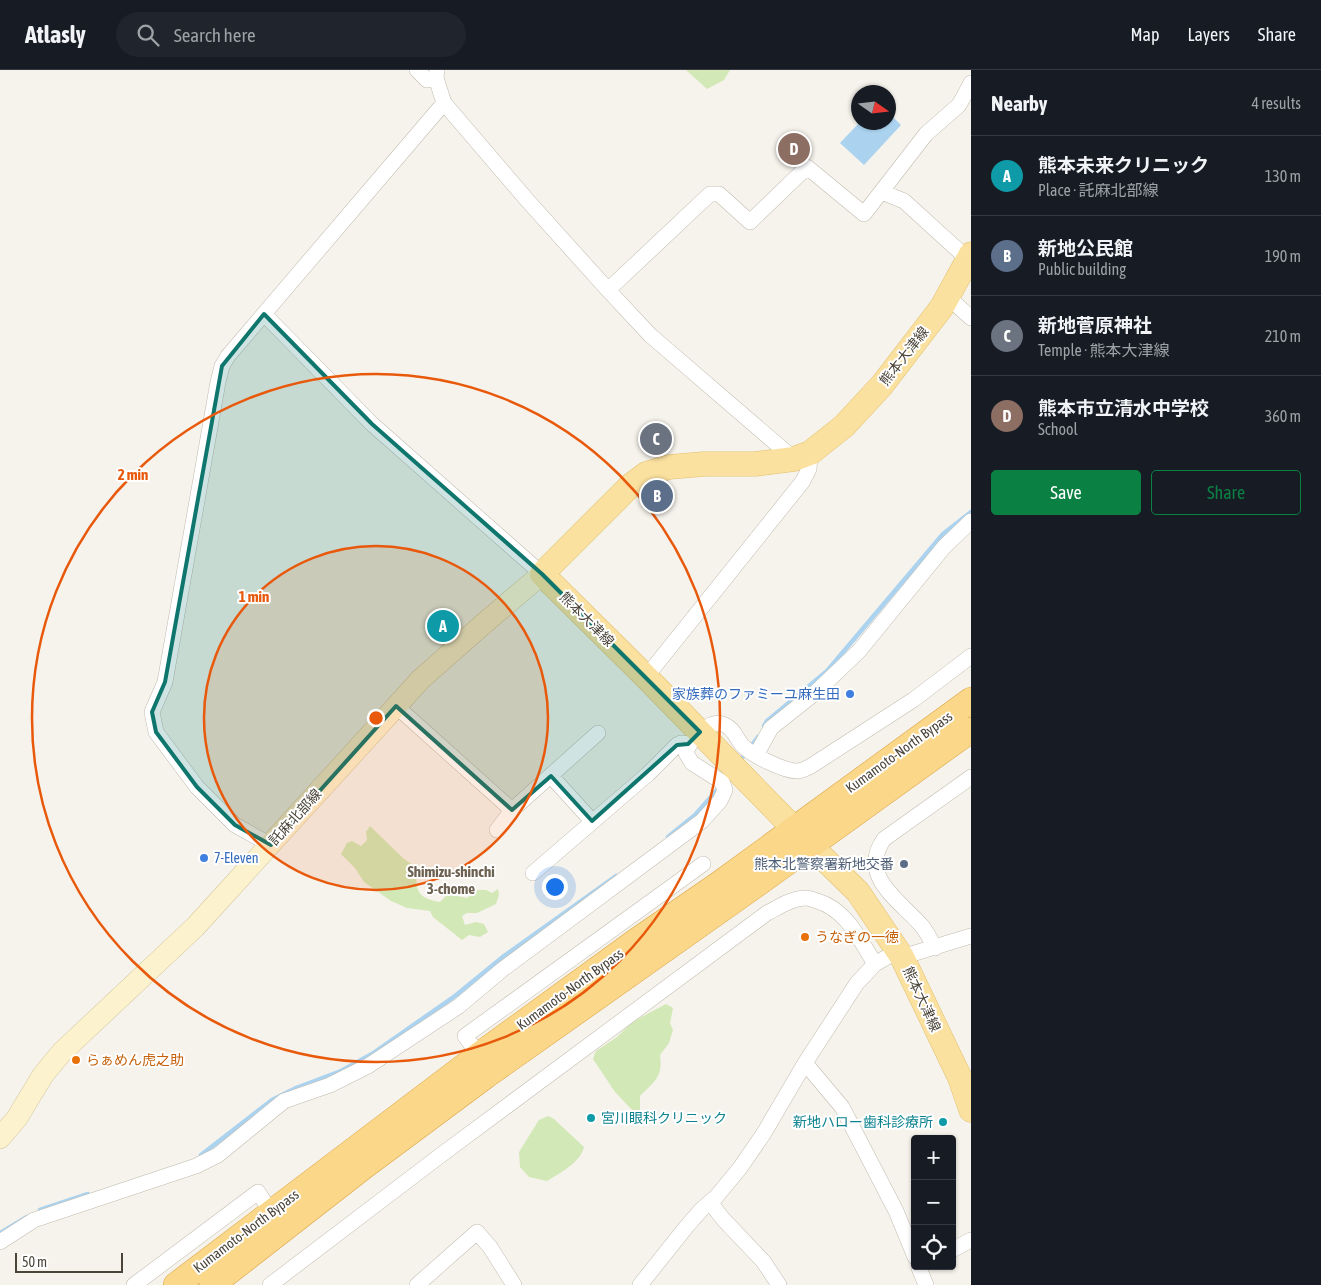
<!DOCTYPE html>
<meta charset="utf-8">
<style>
body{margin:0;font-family:"Asap Condensed","Noto Sans JP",sans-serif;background:#20242c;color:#f1f3f6}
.controls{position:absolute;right:15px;bottom:15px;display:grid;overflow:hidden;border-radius:5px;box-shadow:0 1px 4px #0004}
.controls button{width:45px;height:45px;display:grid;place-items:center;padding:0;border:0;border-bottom:1px solid #363941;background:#171b24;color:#f1f3f6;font:25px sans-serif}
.compass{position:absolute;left:851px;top:15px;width:45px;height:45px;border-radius:50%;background:#171b24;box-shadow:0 1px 4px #0004;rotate:104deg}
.scale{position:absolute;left:15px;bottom:12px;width:108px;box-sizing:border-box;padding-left:5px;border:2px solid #4a4439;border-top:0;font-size:14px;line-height:18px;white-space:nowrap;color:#4a4439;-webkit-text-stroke:4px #fff;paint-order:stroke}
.you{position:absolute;left:554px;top:816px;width:18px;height:18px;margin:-12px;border:4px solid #fff;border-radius:50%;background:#1a73e8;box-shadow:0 0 0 8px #1a73e833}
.badge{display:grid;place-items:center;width:32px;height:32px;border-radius:50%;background:#0b8043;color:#fff;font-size:16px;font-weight:700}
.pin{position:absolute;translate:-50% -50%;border:2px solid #fff;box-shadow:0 1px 5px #0006}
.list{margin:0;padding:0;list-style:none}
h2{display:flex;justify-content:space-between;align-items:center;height:65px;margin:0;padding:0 20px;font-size:21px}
h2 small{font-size:16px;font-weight:400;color:#9ea1a6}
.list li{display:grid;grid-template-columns:32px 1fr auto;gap:15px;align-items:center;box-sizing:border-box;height:80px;padding:0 20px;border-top:1px solid #363941}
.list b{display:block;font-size:19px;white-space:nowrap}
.list p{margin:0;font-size:16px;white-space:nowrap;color:#9ea1a6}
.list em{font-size:16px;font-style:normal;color:#9ea1a6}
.actions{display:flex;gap:10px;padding:15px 20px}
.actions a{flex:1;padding:11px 0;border:1px solid #0b8043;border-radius:5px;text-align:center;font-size:18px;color:#0b8043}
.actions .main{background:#0b8043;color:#fff}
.icon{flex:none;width:28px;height:28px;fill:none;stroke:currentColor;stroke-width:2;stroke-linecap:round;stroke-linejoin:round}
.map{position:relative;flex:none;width:971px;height:1215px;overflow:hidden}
header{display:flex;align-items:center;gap:30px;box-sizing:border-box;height:70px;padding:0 25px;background:#171b24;border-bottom:1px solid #363941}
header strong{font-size:24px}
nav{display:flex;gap:28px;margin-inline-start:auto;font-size:18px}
.search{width:350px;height:45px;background:#20242c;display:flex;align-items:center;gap:12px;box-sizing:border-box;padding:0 18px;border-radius:28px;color:#9ea1a6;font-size:19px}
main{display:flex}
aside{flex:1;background:#171b24}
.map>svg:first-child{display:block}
.green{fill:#d2e8b7}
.water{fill:#abd3ef}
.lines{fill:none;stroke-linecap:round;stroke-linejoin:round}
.stream{stroke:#abd3ef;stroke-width:4.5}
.minor-casing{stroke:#c1bbaf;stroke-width:16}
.secondary-casing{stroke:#d4c69d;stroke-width:22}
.primary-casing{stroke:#e1bf6e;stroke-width:25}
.trunk-casing{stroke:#daa242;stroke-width:26}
.minor{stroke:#fff;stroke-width:15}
.secondary{stroke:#fdf2ce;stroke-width:21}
.primary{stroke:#fbe19f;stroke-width:24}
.trunk{stroke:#fad789;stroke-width:25}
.marked{fill:#0f766e;fill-opacity:0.2;stroke:#0f766e;stroke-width:4;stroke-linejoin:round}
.ring{fill:none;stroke:#e8590c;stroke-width:2.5}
.shop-dot{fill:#3f7fe0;stroke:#fff;stroke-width:2}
.service-dot{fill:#5c6f8a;stroke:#fff;stroke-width:2}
.food-dot{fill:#e8710a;stroke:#fff;stroke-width:2}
.culture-dot{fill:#0f9aa8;stroke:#fff;stroke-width:2}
.labels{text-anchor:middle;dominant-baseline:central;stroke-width:4;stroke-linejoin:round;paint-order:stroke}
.street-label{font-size:14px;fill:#4a4439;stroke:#fff}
.shop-label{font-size:14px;fill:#366cbe;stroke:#fff;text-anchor:end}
.service-label{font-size:14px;fill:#4e5e75;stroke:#fff;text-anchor:end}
.food-label{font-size:14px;fill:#c56008;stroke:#fff;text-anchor:start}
.culture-label{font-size:14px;fill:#0d838f;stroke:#fff;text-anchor:start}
.neighbourhood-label{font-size:15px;font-weight:bold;fill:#6d6251;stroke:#fff}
.centre{fill:#e8590c;stroke:#fff;stroke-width:2.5}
.ring-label{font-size:15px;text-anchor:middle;font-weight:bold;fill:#e8590c;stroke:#fff;stroke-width:4;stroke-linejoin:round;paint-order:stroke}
</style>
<header>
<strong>Atlasly</strong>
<div class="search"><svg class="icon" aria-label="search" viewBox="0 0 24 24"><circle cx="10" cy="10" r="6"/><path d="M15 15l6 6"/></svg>Search here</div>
<nav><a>Map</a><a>Layers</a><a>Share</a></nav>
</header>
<main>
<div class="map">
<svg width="971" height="1215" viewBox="0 0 971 1215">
<rect width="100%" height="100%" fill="#f6f3ec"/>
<path class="green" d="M686,0H730L724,10L707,19Z
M370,756L404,789L416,797C416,820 416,828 440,832L448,824L467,828L477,820H486L492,823L498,819L499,825L496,834L477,843H467L462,846L465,855L476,852L484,854L488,862L480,867L469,865L462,870L433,847L430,841L407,838L391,831L364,812L355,798L341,784L347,773L352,771L361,776L367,770L366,762Z
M666,934L673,938L670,953L673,960L669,973L660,985C663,1007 655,1011 640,1026V1042H634L615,1022L593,989L596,981L617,967L632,952Z
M548,1046L554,1049L584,1077C580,1093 560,1103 547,1111L529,1107L520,1097L519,1082L539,1050Z"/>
<path class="water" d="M889,43L901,55L864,95L840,73L859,53L888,52Z"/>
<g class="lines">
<path class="stream" d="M764,656L767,651L827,601L943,464L971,442
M738,693L758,667
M668,767L695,745L718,719
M201,1085L272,1030L296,1018L341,1001L372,984L455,926L504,886L616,806
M40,1140L88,1124
M0,1163L27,1147"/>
<defs>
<path id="minor" d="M417,0L427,10L436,8
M437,0L436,8L444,33L527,130L608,220L650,265L794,389
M882,122L904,131L971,192
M608,220L710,124H719L750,152L807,97L864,144L926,64L959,35L971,13
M948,227L971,248
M264,244L372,354L542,504
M646,607L803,411L809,399L810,383
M396,636L512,740L497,760
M756,685L771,658L815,623L859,581L944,477L971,451
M551,706L592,751
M512,740L598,663
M271,775L235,755L197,717L156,662L152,642L165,612L218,312L222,296L228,286L444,33
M533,803L648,704L677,675L681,673L688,674
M935,878C931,870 927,862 921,855C899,830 858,806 884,769L971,707
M902,887L971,866
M479,985L465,966L703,794
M805,993L842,1037L896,1141L915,1187
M710,1132L723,1149L763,1191L779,1215
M0,1172L34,1150L196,1096L218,1085L284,1031L330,1015L368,996L459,936L503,899L702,751L720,731L725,720L722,712L692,693L686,683C689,670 710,647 725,655C734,659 736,668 742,675C751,685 784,701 797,701C802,701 807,698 811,696L913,630L971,586
M952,1180L971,1170
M919,1198L926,1215
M134,1215L258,1122L271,1142
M270,1215L441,1085L767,843C779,837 792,828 806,828C810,828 814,830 817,831C846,839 860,870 875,894
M417,1215L477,1162L490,1177L514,1215
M640,1215L687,1156L702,1139L716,1127L740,1098L764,1063L805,993L857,913L875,894L899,880"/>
<path id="secondary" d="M0,1068L17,1048L43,1005L62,982L195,857L421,609L481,556L542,504"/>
<path id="primary" d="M971,184L942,237L882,315L844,356L810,383L794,389L755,394H704L669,397L646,404L630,416L542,504L646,607L810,775L858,822L902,887L960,1008L971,1040"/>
<path id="trunk" d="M176,1215L479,985L636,871L716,816L971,630
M212,1215L366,1095L487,1005L746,822L971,660"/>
</defs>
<use href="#minor" class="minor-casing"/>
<use href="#secondary" class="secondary-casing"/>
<use href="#primary" class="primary-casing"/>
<use href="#trunk" class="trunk-casing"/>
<use href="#minor" class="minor"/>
<use href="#secondary" class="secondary"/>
<use href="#primary" class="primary"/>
<use href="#trunk" class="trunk"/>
</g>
<path class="marked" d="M264,244L372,354L542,504L700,662L688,674L677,675L592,751L551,706L512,740L396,636L271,775L235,755L197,717L156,662L152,642L165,612L222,296Z"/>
<circle cx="376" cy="648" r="172" fill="#e8590c" fill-opacity=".12"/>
<g class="ring">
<circle cx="376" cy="648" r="172"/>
<circle cx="376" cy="648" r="344"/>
</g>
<g class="shop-dot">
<circle cx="850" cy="624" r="5"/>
<circle cx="204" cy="788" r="5"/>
</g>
<circle class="service-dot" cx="904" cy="794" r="5"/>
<g class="food-dot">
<circle cx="805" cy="867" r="5"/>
<circle cx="76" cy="990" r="5"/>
</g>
<g class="culture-dot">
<circle cx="591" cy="1048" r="5"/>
<circle cx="943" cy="1052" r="5"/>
</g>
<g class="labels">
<g class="street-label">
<text transform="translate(904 286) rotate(-52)">熊本大津線</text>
<text transform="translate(587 549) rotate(45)">熊本大津線</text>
<text transform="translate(899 682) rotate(-36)">Kumamoto-North Bypass</text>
<text transform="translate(295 747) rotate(-48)">託麻北部線</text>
<text transform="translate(570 919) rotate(-36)">Kumamoto-North Bypass</text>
<text transform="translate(922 929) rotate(65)">熊本大津線</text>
<text transform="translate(246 1161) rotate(-37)">Kumamoto-North Bypass</text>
</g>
<g class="shop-label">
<text x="840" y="624">家族葬のファミーユ麻生田</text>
<text x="214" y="788" text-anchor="start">7-Eleven</text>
</g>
<g class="service-label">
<text x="894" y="794">熊本北警察署新地交番</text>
</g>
<g class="food-label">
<text x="815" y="867">うなぎの一徳</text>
<text x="86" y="990">らぁめん虎之助</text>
</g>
<g class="culture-label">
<text x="601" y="1048">宮川眼科クリニック</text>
<text x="933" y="1052" text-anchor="end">新地ハロー歯科診療所</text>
</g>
<g class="neighbourhood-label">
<text x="451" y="801">Shimizu-shinchi<tspan x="451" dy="17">3-chome</tspan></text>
</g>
</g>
<circle cx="376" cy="648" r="8" class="centre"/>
<g class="ring-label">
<text x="133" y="410">2 min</text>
<text x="254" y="532">1 min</text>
</g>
</svg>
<div class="controls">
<button>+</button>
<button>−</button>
<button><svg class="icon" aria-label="locate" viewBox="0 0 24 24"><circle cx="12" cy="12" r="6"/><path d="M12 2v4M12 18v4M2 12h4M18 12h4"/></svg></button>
</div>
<svg class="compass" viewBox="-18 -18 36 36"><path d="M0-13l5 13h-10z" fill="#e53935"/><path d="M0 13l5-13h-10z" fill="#9ea1a6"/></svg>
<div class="scale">50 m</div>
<div class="you"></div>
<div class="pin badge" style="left:443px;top:556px;background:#0f9aa8">A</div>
<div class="pin badge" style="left:657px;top:426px;background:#5c6f8a">B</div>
<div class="pin badge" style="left:656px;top:369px;background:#6b7280">C</div>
<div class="pin badge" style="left:794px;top:79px;background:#8d6e63">D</div>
</div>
<aside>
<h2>Nearby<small>4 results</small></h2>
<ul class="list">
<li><span class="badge" style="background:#0f9aa8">A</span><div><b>熊本未来クリニック</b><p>Place · 託麻北部線</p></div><em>130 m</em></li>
<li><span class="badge" style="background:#5c6f8a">B</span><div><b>新地公民館</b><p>Public building</p></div><em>190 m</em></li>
<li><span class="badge" style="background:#6b7280">C</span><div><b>新地菅原神社</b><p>Temple · 熊本大津線</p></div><em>210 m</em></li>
<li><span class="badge" style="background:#8d6e63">D</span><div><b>熊本市立清水中学校</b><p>School</p></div><em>360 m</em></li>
</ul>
<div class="actions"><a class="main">Save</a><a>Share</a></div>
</aside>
</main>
